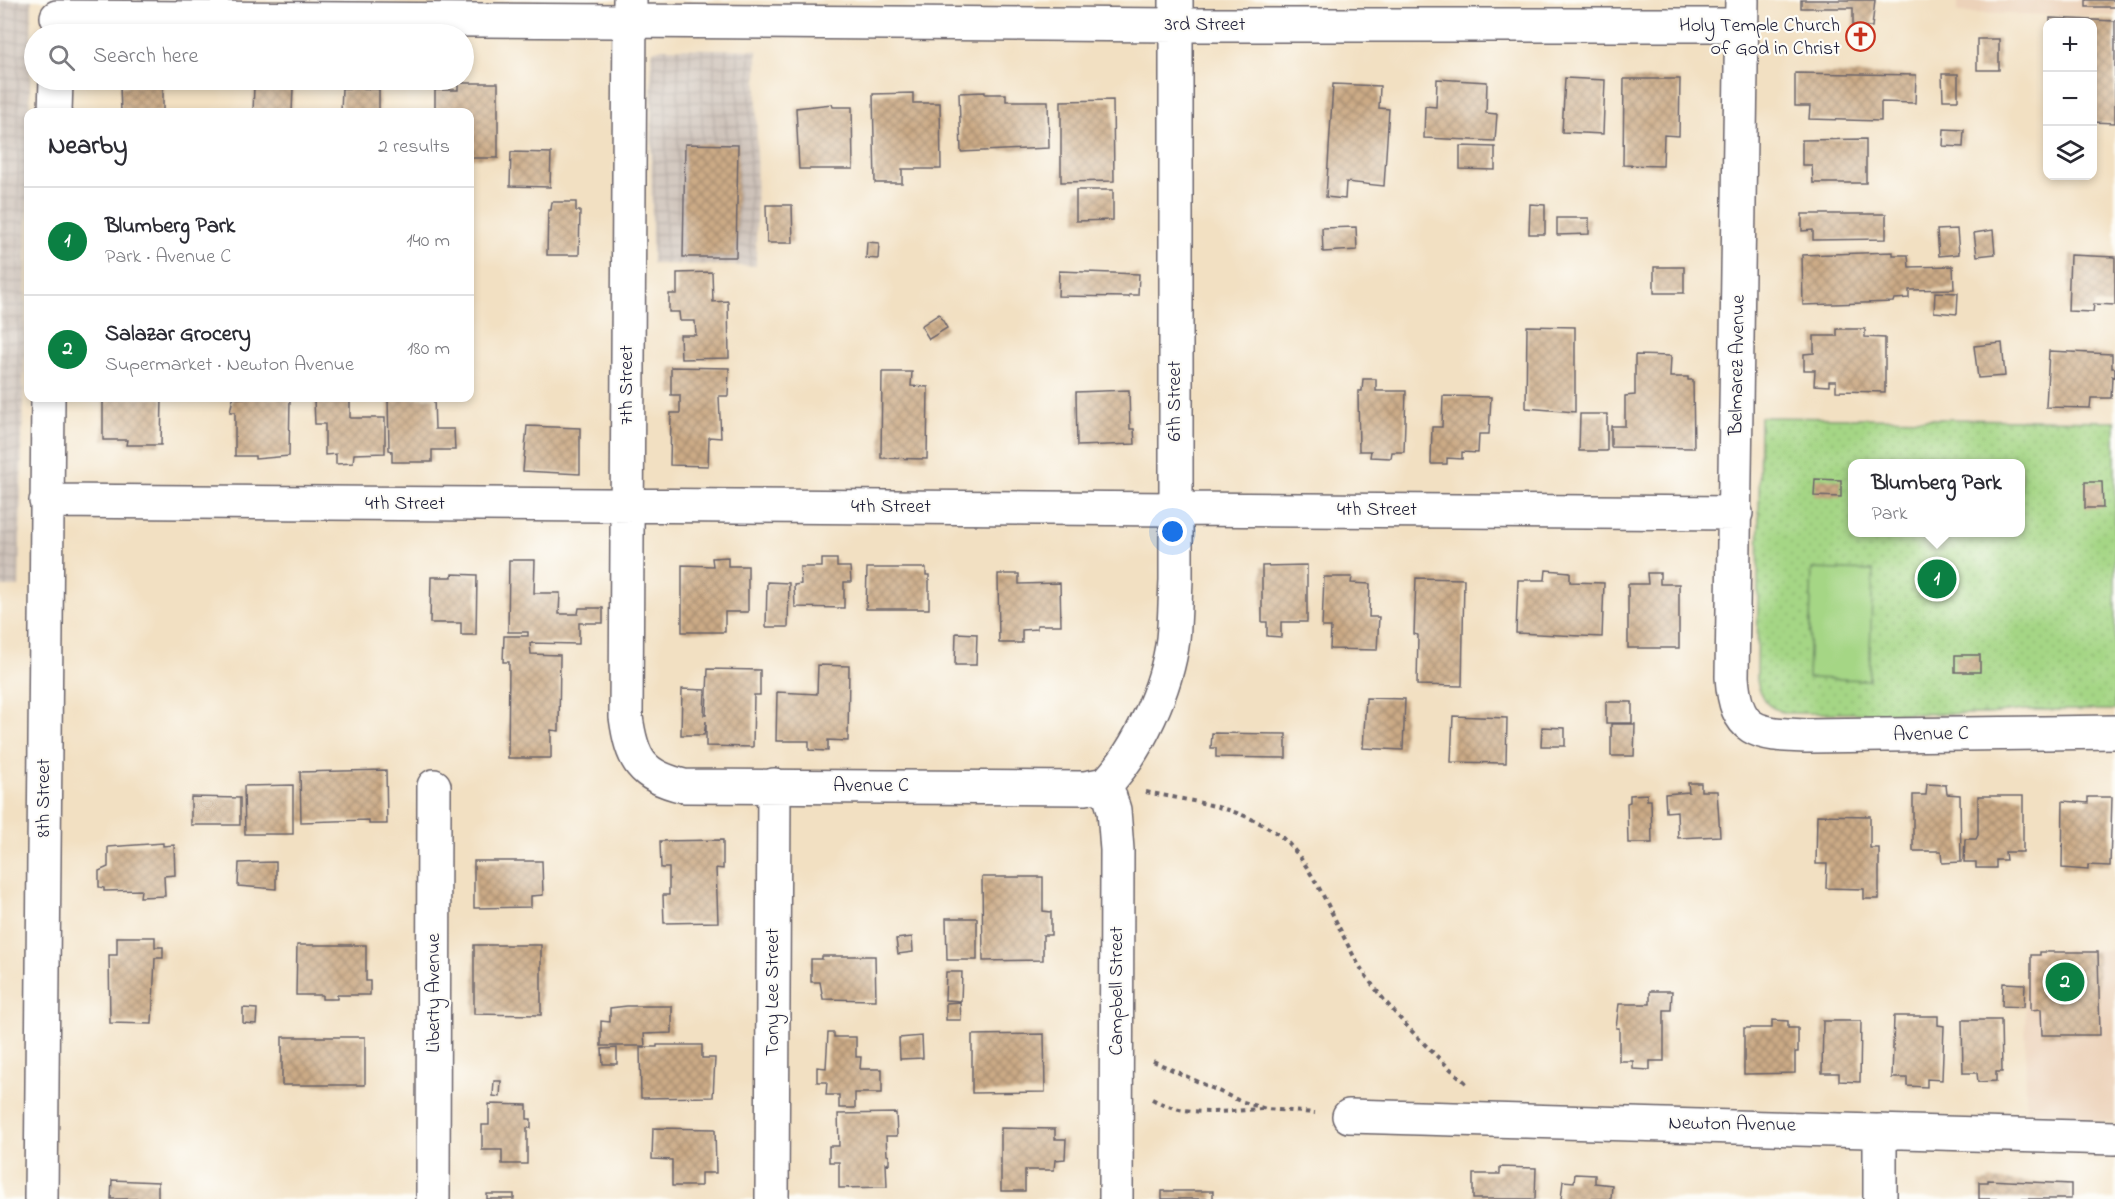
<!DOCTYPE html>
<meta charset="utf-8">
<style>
body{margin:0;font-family:"Indie Flower",sans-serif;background:#f2f2f3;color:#2b2b33}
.controls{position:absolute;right:18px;top:18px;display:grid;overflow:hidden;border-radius:12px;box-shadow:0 3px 9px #0003}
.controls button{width:54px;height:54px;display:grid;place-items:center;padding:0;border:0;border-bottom:2px solid #e1e1e2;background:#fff;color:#2b2b33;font:30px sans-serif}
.you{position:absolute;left:1173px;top:532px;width:21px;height:21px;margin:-15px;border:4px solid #fff;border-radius:50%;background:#1a73e8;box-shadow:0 0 0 9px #1a73e833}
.badge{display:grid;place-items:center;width:39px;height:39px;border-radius:50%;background:#0b8043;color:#fff;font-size:20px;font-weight:700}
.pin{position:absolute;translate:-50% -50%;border:3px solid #fff;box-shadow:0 2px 6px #0006}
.popup{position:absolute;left:1848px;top:459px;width:177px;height:78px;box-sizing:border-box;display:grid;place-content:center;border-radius:12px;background:#fff;filter:drop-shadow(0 2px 4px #0005);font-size:20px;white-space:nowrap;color:#7c7c81}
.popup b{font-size:22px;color:#2b2b33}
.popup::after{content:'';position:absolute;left:50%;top:100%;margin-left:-12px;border:12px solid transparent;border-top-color:#fff}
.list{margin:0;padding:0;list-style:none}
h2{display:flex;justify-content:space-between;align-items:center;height:78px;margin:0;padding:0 24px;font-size:26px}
h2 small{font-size:20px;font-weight:400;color:#7c7c81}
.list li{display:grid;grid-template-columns:39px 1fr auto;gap:18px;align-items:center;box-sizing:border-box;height:108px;padding:0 24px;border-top:2px solid #e1e1e2}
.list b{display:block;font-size:22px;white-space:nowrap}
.list p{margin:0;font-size:20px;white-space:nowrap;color:#7c7c81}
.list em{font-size:20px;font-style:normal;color:#7c7c81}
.icon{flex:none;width:33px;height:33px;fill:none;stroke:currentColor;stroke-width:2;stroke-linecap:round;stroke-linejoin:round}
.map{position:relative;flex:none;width:2115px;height:1199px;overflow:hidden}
.search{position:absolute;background:#fff;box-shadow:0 3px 9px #0003;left:24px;top:24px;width:450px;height:66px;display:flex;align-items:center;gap:15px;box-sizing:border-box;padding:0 21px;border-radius:33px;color:#7c7c81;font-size:22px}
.panel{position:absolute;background:#fff;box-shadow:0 3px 9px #0003;left:24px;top:108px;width:450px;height:294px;border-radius:12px}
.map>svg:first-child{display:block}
.built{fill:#ecd2b9}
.industrial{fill:url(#industrial-grid)}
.park{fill:url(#park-dots);stroke:#647c60;stroke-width:1.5;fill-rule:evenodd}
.pitch{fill:#a5d685;stroke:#647c60;stroke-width:1.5}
.building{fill:url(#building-cross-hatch)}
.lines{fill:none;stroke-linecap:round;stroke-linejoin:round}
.street-casing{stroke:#6b646a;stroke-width:36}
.path{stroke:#6b646a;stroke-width:4;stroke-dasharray:4.5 4.5;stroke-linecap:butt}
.street{stroke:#fff;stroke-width:33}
.labels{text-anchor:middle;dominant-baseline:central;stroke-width:4.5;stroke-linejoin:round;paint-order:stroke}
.street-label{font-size:20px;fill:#22223b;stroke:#fdfcf7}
.poi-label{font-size:20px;fill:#22223b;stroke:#fdfcf7;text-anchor:end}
</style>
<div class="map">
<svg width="2115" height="1199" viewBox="0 0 2115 1199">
<defs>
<pattern id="industrial-grid" width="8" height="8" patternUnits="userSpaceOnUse" patternTransform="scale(1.5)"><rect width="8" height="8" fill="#cec2b9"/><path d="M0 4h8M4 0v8" fill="none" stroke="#b1a6a0"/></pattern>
<pattern id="park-dots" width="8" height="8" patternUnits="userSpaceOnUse" patternTransform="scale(1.5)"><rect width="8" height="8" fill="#a5d685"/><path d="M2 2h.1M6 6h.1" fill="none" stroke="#8eb774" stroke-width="1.8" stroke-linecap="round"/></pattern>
<pattern id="building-cross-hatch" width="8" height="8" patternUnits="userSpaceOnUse" patternTransform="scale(1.5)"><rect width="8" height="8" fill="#ccab86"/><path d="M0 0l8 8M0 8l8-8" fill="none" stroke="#a58b6f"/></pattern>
</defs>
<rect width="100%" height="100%" fill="#fdfcf7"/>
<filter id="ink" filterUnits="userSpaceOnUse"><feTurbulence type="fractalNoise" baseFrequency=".0167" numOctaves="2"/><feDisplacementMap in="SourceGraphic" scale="12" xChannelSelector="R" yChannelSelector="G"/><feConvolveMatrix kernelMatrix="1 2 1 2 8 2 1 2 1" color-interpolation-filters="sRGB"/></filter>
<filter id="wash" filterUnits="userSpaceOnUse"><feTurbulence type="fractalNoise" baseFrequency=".008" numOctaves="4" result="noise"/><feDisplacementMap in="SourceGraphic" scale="24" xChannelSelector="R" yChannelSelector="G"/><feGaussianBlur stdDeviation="1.35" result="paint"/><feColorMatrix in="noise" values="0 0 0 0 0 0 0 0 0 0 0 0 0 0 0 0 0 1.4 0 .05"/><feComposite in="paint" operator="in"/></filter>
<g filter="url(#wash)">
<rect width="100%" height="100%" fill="#f2e0c2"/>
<path class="built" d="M1958,0H2115V16L1958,13Z
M2025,950H2115V1122L2026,1119Z"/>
<path class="industrial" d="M0,0H32L19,587H0Z
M662,48L757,50L756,266L652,264L651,57L653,51Z"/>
<path class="park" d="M1760,417L2115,421V710H2024L1989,714L1786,713C1767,708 1760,699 1757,680ZM1853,464H2021V532H1853Z"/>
<path class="pitch" d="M1812,569L1873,571L1869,680L1808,678Z"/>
<g id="blocks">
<path class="building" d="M1801,0H1875L1872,27H1853V8H1801Z
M2086,0H2115V7H2086Z
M2050,18L2115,21V123L2092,122V22H2050Z
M1977,39H1999V70H1977Z
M1795,73L1916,75L1915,103L1881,102V121L1809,119L1810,106H1795Z
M1942,74H1958V100H1943Z
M1565,78L1605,80L1603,134L1562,132Z
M1437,79L1487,82L1486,113L1497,114L1495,141L1424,138L1425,106L1436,107Z
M1624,79H1680L1679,136L1664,135L1663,166L1623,165Z
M141,80H163V112H121L120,86L142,85Z
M267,80H283L282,87L293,88L292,112H253L254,86L266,87Z
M458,83H498V158H470V112H435V90H458Z
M1333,84L1380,86L1379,108L1389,109L1384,186L1346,182L1345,199L1326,197Z
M342,88L379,89V112H341Z
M985,92V94H1006V101H1048L1049,148L961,152L959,93Z
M913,93V103H940L941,169H902V183H875L873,94Z
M1113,100L1114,181L1061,182V101Z
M832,104L833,107H852L853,169H799L796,108Z
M1944,129L1964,130L1963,147L1943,146Z
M1866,139V183H1813L1812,165H1802V140Z
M685,144L738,145L736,257H683Z
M1460,146L1495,147V170L1460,169Z
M511,152L551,153L550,187L510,186Z
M1076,190H1113V220L1076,221Z
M552,202H576V211H580L579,255H547L548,210H551Z
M1530,204L1545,205V234H1529Z
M766,205H792L793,243H767Z
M1802,214H1886V239L1813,240V230L1802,231Z
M1557,218H1589V234L1557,235Z
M1356,227L1357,250L1323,252L1322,228Z
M1957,229L1959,254L1939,256L1937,230Z
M1993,230L1995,254L1977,256L1974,233Z
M867,242L879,243L878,259L866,258Z
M1893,252V255H1908L1909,267L1953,266L1954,289L1909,290V298L1894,299L1893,302L1803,305L1802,255Z
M2070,255L2115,257V305L2094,304L2093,312L2068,311Z
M1654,267H1684V293H1654Z
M1059,271L1139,274L1138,295H1129V297L1058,296Z
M712,272L713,302L728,301L729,358L681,359L680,335H696L695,321H680L679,312H669V294H677V273Z
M1935,292L1958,293L1957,314L1934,312Z
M939,314L947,328L929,339L921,326Z
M1527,326L1575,327V412L1526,408Z
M1837,329H1865V337L1885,338V392L1836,391V381H1829V386L1814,385L1815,370H1804V354L1814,353V336H1837Z
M2002,343L2005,376L1978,378L1974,346Z
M2049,351L2112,354V368H2115V377L2112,376L2111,398H2091L2090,408L2046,407Z
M1635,355L1671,356L1670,377H1688V380H1693L1694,448L1611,447V426H1625V396L1635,395Z
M671,367L729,368L728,396H719L721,438L709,437L708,466L670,465L671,413H680V395H671Z
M882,372H912L911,386L928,387L927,459L881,458Z
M1363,379H1376V391H1406L1404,452H1392L1391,458L1370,457L1371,451H1359L1358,391H1362Z
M1129,390L1130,429H1134L1135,444L1077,446L1076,392Z
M1443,396L1491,397L1489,434H1479L1478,453L1462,452V459L1447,458V464H1431L1432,427H1442Z
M103,398H162L161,445H126L127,440H103Z
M233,398H290L289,456L255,459V456H235V412H230Z
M388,398H434L435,429H454L455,450H432V462H392V451L389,450Z
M314,399H350V418H385V453L354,454L353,463L336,464V454L325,455V424H315Z
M1580,414H1607V451H1579Z
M527,426L580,428V474L523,471Z
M1815,479L1841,480V497L1814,496Z
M2085,482H2102L2103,508H2085Z
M728,557V566H748V612H725V632H682V565L713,566L712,558Z
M822,559H837V567H850L851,582H844V608L795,607L794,585L801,584L800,567H822Z
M509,560H535L534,593H560L559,614H578L579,608H603V623H579V644L530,643L531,654L560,655L559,731L551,730V758H508L509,662H503L504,636H528V632H508Z
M1307,565V622H1281V637L1267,636V622H1262V566Z
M867,568H926V575H929V609H866Z
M1546,570L1570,572V582L1604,583L1602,637L1516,633L1518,580H1545Z
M1647,573H1660V584H1679V648H1628V584H1648Z
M452,574L477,575L476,635H461V623H430L431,577H452Z
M998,574H1019V584L1060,583L1061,625H1037V629L1022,630V643H999Z
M1324,577H1352L1351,583L1370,584L1369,617H1379L1377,650L1330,649L1331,627H1322Z
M1416,578L1464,579L1462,686L1417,685L1418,635L1414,634Z
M767,582L789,583L788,627H766Z
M956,633L977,634L976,665H955Z
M1955,655H1980V672H1955Z
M818,665L849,666L848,741L828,740V751L809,750V741H776L777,692L817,694Z
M708,669L760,670V695H754L753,747L706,746V721L704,735H681L682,689L705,690L704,715H706Z
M1366,698L1405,699L1403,750L1363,748Z
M1606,702H1632V723H1606Z
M1453,716L1507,718L1506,763L1451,762Z
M1611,724H1635L1634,756H1611Z
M1542,727L1565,728V746H1541Z
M1212,733L1286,734V758L1216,757V748H1211Z
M386,770L387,824H369V820L301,822L300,772Z
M1688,783H1701V791H1717L1720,836L1678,838L1677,811L1666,812L1665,794L1689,792Z
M1927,784L1946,785L1947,794L1960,795L1961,862L1942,863L1941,851H1913V795H1926Z
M293,785V834H245L244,786Z
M1647,794V800H1651L1652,843H1628L1627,803L1630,802V795Z
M1978,796H2023V852H2005L2006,860H1996V868H1976V862H1964L1965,839H1976L1978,835Z
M191,797L240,798V825H191Z
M2088,797H2112L2110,866L2088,865V870L2062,868L2063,801L2088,803Z
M1817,815L1870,816V848H1879V899H1864V889L1826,888L1827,864H1816Z
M723,840V869L716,868L718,922L664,923L663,895H669V868H661L660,841Z
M163,843V846L174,845L175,875L164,876L165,896L140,897L141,890L104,891V888L99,887V871L108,867V847Z
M474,861H542L543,895L531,896V907L474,908Z
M276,862V889L238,886L239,863Z
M982,877H1043V911L1051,912V935H1043V960L983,961Z
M946,918H977V960H947Z
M117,937H155V947H163V958H155L152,1024L110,1023L109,955H117Z
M912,937L913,952L898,954L896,939Z
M297,945H366V981H370V995H337V999H322V995H296Z
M474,945H541V1015L474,1014Z
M2040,952H2098L2100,1035H2042L2041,1009L2031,1010V955H2040Z
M822,956H875L876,1000L823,999L820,982H811V959H822Z
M946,972H962L961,1001L945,1000Z
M2003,983L2025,984L2024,1007L2002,1006Z
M1650,991H1672L1671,1010H1664V1061H1650V1070L1633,1069V1061H1619V1028H1616L1619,1004H1650Z
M960,1002L961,1020H946V1003Z
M627,1006H672V1033L644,1034L645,1046H601V1021L610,1022V1008Z
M243,1008L257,1009L256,1024L243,1023Z
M1894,1016H1938V1025L1944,1026L1942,1080L1927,1079V1087L1907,1086V1078H1892Z
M1772,1020L1788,1021V1028H1798V1052H1795V1073L1744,1074V1028H1772Z
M1962,1020H2001L2002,1072H1996V1081L1978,1082L1977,1073H1963Z
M1823,1021H1861L1860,1082L1839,1081V1073H1822Z
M828,1033H834V1037H856V1057H861L860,1069H882V1093H855V1108H839V1095H826L827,1082H817V1067L826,1068Z
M1044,1034L1045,1092L972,1093V1035Z
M922,1036L923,1058L900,1059L899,1038Z
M282,1037H365V1085H282Z
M657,1045H702V1058H715L713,1097L641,1098L640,1047H657Z
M617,1048V1064H603L602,1049Z
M494,1081H501L500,1097L493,1096Z
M489,1104L527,1105V1119H531V1128H527V1164H502V1150H482V1125H489Z
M896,1113L897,1136H886L887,1155L889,1156V1164L886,1163L887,1187L839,1188V1162H829V1146H839L838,1114Z
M653,1128L715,1129L716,1173H701V1186H672V1160L652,1159Z
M1001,1128L1055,1129V1139H1066L1065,1159L1055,1160L1054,1170H1025V1191H1001Z
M1500,1167L1536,1168L1535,1199H1473V1174H1500Z
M1575,1174L1595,1175V1183L1612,1185L1611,1199H1561L1563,1181L1574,1182Z
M112,1180L158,1182V1199H111Z
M1988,1180L2071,1184V1199H1979V1182H1988Z
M1162,1191H1213V1199H1162Z
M487,1194H514V1199H487Z"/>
</g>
</g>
<g filter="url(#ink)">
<use href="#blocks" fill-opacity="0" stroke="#6b646a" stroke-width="1.5"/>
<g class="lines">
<defs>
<path id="street" d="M630,0L626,717C632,760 641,776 684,786L1085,788L1106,784
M1742,0L1732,677C1736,734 1757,734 1808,736L2115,732
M57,17L1176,25H1742
M55,112L56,80
M46,501L1736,513
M1106,784C1139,750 1167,687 1173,639C1175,620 1175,599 1176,580V0
M1106,784L1114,810L1117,850L1116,1199
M1349,1116L2115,1138
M1880,1131V1199
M41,1199L48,398
M433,1199L434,786
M772,1199L774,785"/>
</defs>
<use href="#street" class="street-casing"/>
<path class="path" d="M1146,792C1191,801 1236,806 1275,832C1315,860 1337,933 1364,973C1392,1014 1429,1050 1466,1083
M1153,1061L1240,1101L1266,1109L1315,1113
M1152,1099C1187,1118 1224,1111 1262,1109"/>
<use href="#street" class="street"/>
</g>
</g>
<defs>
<symbol id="church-ring" viewBox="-11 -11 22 22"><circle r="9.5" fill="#fdfcf7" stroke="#c8321e" stroke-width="1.5"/><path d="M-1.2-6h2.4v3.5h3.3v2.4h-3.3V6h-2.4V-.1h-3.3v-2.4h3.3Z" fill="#c8321e"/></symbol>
</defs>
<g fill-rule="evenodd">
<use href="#church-ring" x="1844" y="20" width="33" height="33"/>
</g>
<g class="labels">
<g class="street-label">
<text x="1205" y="25">3rd Street</text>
<text transform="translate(1738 365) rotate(-89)">Belmarez Avenue</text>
<text transform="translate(627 385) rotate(-90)">7th Street</text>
<text transform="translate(1175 401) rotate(-90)">6th Street</text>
<text x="405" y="504">4th Street</text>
<text x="891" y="507">4th Street</text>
<text x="1377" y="510">4th Street</text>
<text transform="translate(1931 735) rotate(-1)">Avenue C</text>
<text x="871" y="786">Avenue C</text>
<text transform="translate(44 798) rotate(-90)">8th Street</text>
<text transform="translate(1117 991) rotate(-90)">Campbell Street</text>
<text transform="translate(773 992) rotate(-90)">Tony Lee Street</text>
<text transform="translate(434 993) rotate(-90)">Liberty Avenue</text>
<text transform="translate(1732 1125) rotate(1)">Newton Avenue</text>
</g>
<g class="poi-label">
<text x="1840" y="26">Holy Temple Church<tspan x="1840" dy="23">of God in Christ</tspan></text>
</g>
</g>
</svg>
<div class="controls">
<button>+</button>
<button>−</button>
<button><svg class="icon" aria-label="layers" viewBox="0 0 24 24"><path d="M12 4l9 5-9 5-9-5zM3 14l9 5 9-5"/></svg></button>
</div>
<div class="you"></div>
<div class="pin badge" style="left:1937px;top:579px">1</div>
<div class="popup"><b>Blumberg Park</b>Park</div>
<div class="pin badge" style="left:2065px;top:982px">2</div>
<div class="search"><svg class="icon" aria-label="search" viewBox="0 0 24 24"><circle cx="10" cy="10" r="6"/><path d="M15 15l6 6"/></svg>Search here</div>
<section class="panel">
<h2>Nearby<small>2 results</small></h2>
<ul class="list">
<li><span class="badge">1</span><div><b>Blumberg Park</b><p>Park · Avenue C</p></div><em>140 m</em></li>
<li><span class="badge">2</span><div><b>Salazar Grocery</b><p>Supermarket · Newton Avenue</p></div><em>180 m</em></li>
</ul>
</section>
</div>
